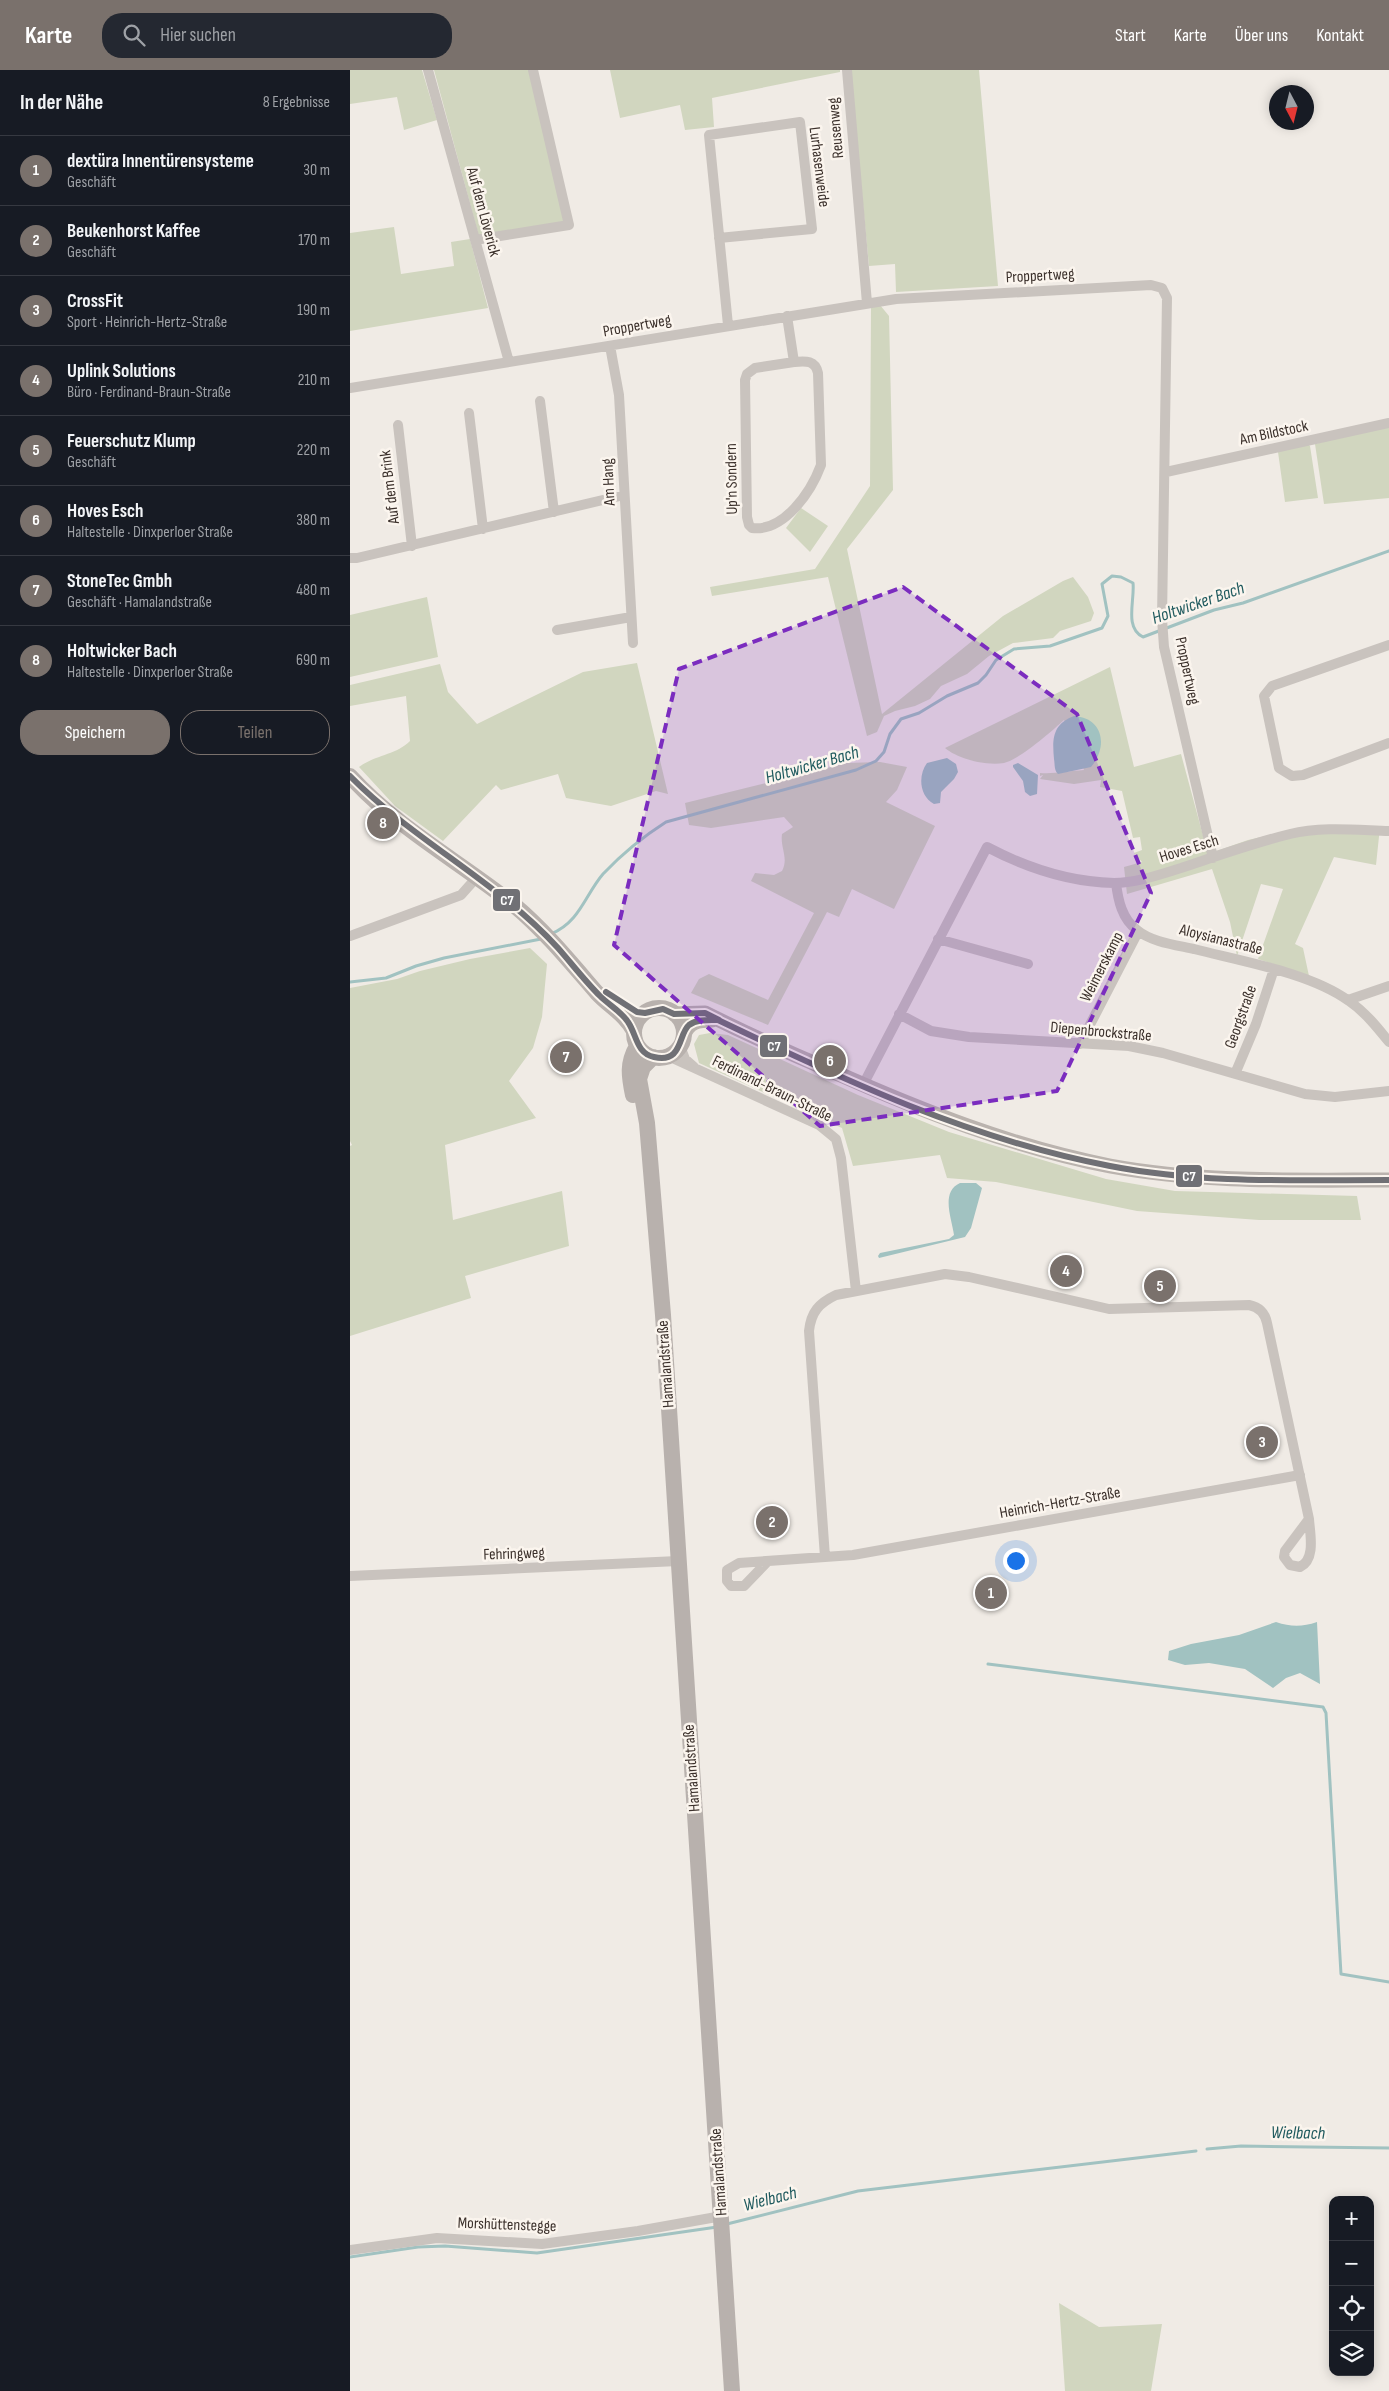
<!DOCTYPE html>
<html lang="de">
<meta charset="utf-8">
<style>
body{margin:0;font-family:"Sofia Sans Condensed",sans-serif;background:#242831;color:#f1f3f6}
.controls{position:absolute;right:15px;bottom:15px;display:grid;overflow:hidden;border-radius:10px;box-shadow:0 2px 12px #0003}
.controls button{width:45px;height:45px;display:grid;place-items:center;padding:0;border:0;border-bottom:1px solid #363941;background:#171b24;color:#f1f3f6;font:25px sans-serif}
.compass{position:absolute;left:919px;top:15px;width:45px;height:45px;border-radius:50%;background:#171b24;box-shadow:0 2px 12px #0003;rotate:173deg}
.you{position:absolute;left:665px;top:1490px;width:18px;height:18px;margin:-12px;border:4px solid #fff;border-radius:50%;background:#1a73e8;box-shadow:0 0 0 8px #1a73e833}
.badge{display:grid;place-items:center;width:32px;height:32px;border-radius:50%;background:#7a716c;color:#fff;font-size:16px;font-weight:700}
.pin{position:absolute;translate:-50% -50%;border:2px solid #fff;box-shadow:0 1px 5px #0006}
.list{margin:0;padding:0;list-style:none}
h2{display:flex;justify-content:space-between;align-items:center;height:65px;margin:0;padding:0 20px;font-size:21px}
h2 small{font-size:16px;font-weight:400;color:#9ea1a6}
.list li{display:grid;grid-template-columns:32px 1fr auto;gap:15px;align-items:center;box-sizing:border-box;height:70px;padding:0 20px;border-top:1px solid #363941}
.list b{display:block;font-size:19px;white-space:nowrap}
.list p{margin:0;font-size:16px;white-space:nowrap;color:#9ea1a6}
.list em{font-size:16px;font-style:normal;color:#9ea1a6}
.actions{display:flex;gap:10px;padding:15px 20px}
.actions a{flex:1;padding:11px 0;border:1px solid #7a716c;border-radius:20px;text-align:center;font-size:18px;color:#7a716c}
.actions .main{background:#7a716c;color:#fff}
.icon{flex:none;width:28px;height:28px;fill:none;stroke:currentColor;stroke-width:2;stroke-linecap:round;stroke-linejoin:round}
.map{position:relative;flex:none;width:1039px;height:2321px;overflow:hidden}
header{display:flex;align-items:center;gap:30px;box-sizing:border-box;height:70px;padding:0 25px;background:#7a716c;color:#fff}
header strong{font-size:24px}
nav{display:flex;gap:28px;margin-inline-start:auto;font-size:18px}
.search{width:350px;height:45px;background:#242831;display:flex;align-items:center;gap:12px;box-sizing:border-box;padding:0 18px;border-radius:20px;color:#9ea1a6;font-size:19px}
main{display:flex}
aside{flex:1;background:#171b24}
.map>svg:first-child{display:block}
.green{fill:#d1d6bf}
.water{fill:#a1c2c1}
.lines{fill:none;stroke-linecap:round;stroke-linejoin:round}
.stream{stroke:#a1c2c1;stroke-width:3}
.minor{stroke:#c9c3be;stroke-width:10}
.secondary{stroke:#bab3ae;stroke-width:15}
.primary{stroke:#b8b1ad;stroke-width:16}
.bus-1-casing{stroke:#fbf5ee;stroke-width:10}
.bus-1{stroke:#707075;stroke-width:6}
.marked{fill:#7b2cbf;fill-opacity:0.2;stroke:#7b2cbf;stroke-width:4;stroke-dasharray:10 6;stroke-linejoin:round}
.labels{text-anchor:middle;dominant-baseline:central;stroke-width:5;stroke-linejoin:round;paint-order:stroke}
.street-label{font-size:16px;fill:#3b302b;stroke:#fbf5ee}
.water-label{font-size:18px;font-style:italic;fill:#1f5a5e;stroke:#fbf5ee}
.line-badge{stroke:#fbf5ee;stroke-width:2}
.badge-label{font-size:14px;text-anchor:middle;font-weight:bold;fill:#fff}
</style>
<header>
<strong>Karte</strong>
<div class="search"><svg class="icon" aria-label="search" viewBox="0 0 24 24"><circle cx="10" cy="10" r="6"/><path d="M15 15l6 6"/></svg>Hier suchen</div>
<nav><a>Start</a><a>Karte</a><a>Über uns</a><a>Kontakt</a></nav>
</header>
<main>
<aside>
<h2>In der Nähe<small>8 Ergebnisse</small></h2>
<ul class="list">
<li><span class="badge">1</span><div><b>dextüra Innentürensysteme</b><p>Geschäft</p></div><em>30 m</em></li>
<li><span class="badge">2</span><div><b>Beukenhorst Kaffee</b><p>Geschäft</p></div><em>170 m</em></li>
<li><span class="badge">3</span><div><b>CrossFit</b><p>Sport · Heinrich-Hertz-Straße</p></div><em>190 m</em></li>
<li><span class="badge">4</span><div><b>Uplink Solutions</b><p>Büro · Ferdinand-Braun-Straße</p></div><em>210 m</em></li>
<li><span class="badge">5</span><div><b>Feuerschutz Klump</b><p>Geschäft</p></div><em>220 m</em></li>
<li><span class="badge">6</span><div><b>Hoves Esch</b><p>Haltestelle · Dinxperloer Straße</p></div><em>380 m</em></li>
<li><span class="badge">7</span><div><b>StoneTec Gmbh</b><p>Geschäft · Hamalandstraße</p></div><em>480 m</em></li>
<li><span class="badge">8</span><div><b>Holtwicker Bach</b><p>Haltestelle · Dinxperloer Straße</p></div><em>690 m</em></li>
</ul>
<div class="actions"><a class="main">Speichern</a><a>Teilen</a></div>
</aside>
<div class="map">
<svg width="1039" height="2321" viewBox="0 0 1039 2321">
<rect width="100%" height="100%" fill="#f0ebe5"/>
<path class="green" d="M0,0H72L87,50L54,60L47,27L0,34Z
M84,0H180L216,152L129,167Z
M260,0H490V2L362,28L364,57L335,60L330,35L270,48Z
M500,0H629L648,216L546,222L545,194L519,196Z
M44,157L51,204L104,196L101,172L120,169L138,238L0,261V163Z
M530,235L539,246L543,420L497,479L532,644L653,546L713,511L723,507L738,527L744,543L741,551L710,561L703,568L663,573L639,586L617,604L591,616L580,629L565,636L545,641L534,646L527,662L517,666L478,507L362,526L360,517L465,499L520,416L521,238Z
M1039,354V428L974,434L965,374Z
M956,372L960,376L968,428L935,432L928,382Z
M451,438L478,456L460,482L436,458Z
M77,527L88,587L0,607V545Z
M287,593L318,724L306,721L261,736L216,728L208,704L151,720L146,715L93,771L45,736L9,697C25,685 46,685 60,671L56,626L0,636V615L90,594L98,622L127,654L233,602Z
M760,597L784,697L831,684L858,784L898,770L937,761L1030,757L1026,795L984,787L945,874L953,878L959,906L908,889L933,819L911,814L887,886L880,852L862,799L777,824L774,797L792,792L784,783L792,780L790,767L783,768L772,721L750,717L751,710L724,714L690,709L693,705L690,706V703C705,704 718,701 734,700L714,650C702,661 669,690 654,693C636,696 608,689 595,678Z
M530,692L557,697L547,720L536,732L585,756L544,839L502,819L489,847L477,842L418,955L341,923L349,909L359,904L418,930L464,843L401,811L405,803L424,805L432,801C439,788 430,778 432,764L443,757L434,747L361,758L339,755L335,733L497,693Z
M180,878L197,894L192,947L183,978L159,1011L186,1048L95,1075L103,1150L212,1121L219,1176L115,1206L121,1228L0,1266V1076L2,1075L0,1071V918L47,909L70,901L120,889Z
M360,963L378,965L508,1025L599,1062L756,1109L825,1121L1007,1126L1011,1150H909L787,1141L646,1112L597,1108L590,1085L503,1096L492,1058L349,993L344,974L349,965Z
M709,2233L749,2257L812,2254L801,2321H715Z"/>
<path class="water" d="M724,646C754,648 758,677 741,697L708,704C704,700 705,695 704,689C702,668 703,654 724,646Z
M597,688L606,694L608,702L604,709L591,722L590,733L584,734C569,726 568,705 577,693Z
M668,693L688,705L687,724L680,726L675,722L673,711L663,697V695Z
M610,1113H626L632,1118L621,1158L615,1167L529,1188L528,1186L530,1183L599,1169L604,1165C602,1149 590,1122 610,1113Z
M926,1552C941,1557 952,1557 967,1552L970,1614L950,1603L936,1608L923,1618L895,1599L859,1593L835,1595L818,1590L819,1581L841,1574L889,1565Z"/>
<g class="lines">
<path class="stream" d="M201,864C230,852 235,825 253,804C271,785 294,766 316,752L506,700L526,691L534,682L540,664L551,649L569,643L597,626L628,613L636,605L646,590L664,579L700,576L752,558L758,546L752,514L762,506L771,507L783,513C785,530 774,558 793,567L864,540L893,533L1039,481
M0,912L36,908L66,896L94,888L191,869
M638,1594L973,1637L976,1643L991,1904L1039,1912
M857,2079L891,2076L1039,2078
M377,2154L508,2121L846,2081
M0,2187L68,2177L95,2176L187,2183L367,2157"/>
<path class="minor" d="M78,0L159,292
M497,0L517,233
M369,168L462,159L450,52L359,65L378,255
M125,170L219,155L183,0
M437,246L444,292L405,298L397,304L395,310L397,447L399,455L402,458C434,462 461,422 471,395L468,303C465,290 456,291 444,292
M260,276L269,325L283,573
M0,318L546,229L801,215L812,218L817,228L812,549L814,577L863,788
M190,331L204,442
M119,343L133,459
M48,355L62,476
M816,402L1039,353
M0,488H7L274,425
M207,560L281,547
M1039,575L922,616L914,626L929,698L942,706L953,705L1039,673
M766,813C768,830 772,849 787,860C801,872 826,875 844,879C891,891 961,903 999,931C1015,942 1027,957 1039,972
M0,866L111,825L127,807
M588,869L678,894
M998,930L1039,916
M549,944L581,961L619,967L779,976L813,983L955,1024L985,1027L1039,1021
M730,974L788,862
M330,976L335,989L344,997
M318,986L469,1055L486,1069L491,1088L506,1221
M885,1004L906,954L924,899
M513,1015L637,777C675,797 720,812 764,813C786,813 811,804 831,798C867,786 903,773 940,764C971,756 1007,760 1039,761
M475,1487L459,1261C461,1242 469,1233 486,1225L595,1204L619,1207L759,1239L899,1235C909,1237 915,1243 917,1253L959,1449L935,1481L934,1487L940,1495L950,1497C966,1489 960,1464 959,1449
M418,1491L394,1516H381L377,1511V1500L389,1493L503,1485L950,1405
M0,1506L328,1491
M0,2180L87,2168L192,2174L288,2161L372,2146"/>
<path class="secondary" d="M324,944L355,943C397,964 439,983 482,1001C572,1041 663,1077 760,1096C852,1113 947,1110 1039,1110
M334,965C338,952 348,950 362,950"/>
<path class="primary" d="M0,706C47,758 110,792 164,835C195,861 221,893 247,923C260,937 275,944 284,961
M284 963a25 25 0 1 1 50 0a25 25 0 1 1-50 0Z
M303,987L293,997L289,1009L297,1053L313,1245L382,2321
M283,1025C279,1006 277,993 287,976"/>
<defs>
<path id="bus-1" d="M0,706C64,771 147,811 208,878C222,894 235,911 250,926C259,935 271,941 278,952C287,965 286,983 304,987C333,994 328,964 339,955C347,949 358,950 368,950C494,1010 622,1070 760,1096C852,1114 946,1110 1039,1110
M256,922L287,942L295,943L313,939L324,944L355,943L369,950"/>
</defs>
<use href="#bus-1" class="bus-1-casing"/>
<use href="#bus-1" class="bus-1"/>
</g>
<path class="marked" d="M553,517L727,644L801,823L707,1021L470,1056L264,875L329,599Z"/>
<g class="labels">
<g class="street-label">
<text transform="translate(486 58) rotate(-95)">Reusenweg</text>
<text transform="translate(469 97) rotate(83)">Lurhasenweide</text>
<text transform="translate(133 142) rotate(75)">Auf dem Löverick</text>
<text transform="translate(690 206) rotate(-3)">Proppertweg</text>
<text transform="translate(287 256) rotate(-10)">Proppertweg</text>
<text transform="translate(924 363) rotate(-12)">Am Bildstock</text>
<text transform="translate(382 409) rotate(-91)">Up'n Sondern</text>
<text transform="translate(259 412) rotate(-93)">Am Hang</text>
<text transform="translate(40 417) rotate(-97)">Auf dem Brink</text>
<text transform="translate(837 601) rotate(78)">Proppertweg</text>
<text transform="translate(839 779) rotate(-17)">Hoves Esch</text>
<text transform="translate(871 870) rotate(14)">Aloysianastraße</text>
<text transform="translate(752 897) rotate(-63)">Weimerskamp</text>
<text transform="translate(891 947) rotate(-70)">Georgstraße</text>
<text transform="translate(751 962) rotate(5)">Diepenbrockstraße</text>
<text transform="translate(422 1019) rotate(26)">Ferdinand-Braun-Straße</text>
<text transform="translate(316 1294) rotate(-94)">Hamalandstraße</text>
<text transform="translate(710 1433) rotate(-10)">Heinrich-Hertz-Straße</text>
<text transform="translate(164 1484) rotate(-2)">Fehringweg</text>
<text transform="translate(342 1698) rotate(-94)">Hamalandstraße</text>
<text transform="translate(369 2102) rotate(-94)">Hamalandstraße</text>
<text transform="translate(157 2155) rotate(2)">Morshüttenstegge</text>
</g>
<g class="water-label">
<text transform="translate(848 533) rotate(-19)">Holtwicker Bach</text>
<text transform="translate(462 695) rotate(-16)">Holtwicker Bach</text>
<text transform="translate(948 2063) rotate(1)">Wielbach</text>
<text transform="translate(420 2129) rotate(-14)">Wielbach</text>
</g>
</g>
<g class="line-badge">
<rect x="142" y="818" width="29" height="24" rx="5" fill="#707075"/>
<rect x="409" y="964" width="29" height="24" rx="5" fill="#707075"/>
<rect x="825" y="1094" width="28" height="24" rx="5" fill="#707075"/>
</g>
<g class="badge-label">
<text x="157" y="835">C7</text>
<text x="424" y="981">C7</text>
<text x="839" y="1111">C7</text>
</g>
</svg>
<div class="controls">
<button>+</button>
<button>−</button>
<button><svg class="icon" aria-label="locate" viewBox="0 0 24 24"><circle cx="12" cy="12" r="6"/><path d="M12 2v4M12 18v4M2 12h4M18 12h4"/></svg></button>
<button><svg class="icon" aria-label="layers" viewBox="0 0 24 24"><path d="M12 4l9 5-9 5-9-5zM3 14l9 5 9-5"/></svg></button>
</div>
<svg class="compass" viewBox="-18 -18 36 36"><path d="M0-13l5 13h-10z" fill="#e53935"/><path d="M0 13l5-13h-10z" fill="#9ea1a6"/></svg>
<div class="you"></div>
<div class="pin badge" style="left:641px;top:1523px">1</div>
<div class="pin badge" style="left:422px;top:1452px">2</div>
<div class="pin badge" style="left:912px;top:1372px">3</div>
<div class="pin badge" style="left:716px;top:1201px">4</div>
<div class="pin badge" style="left:810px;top:1216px">5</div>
<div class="pin badge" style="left:480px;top:991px">6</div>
<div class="pin badge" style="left:216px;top:987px">7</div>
<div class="pin badge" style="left:33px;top:753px">8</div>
</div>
</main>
